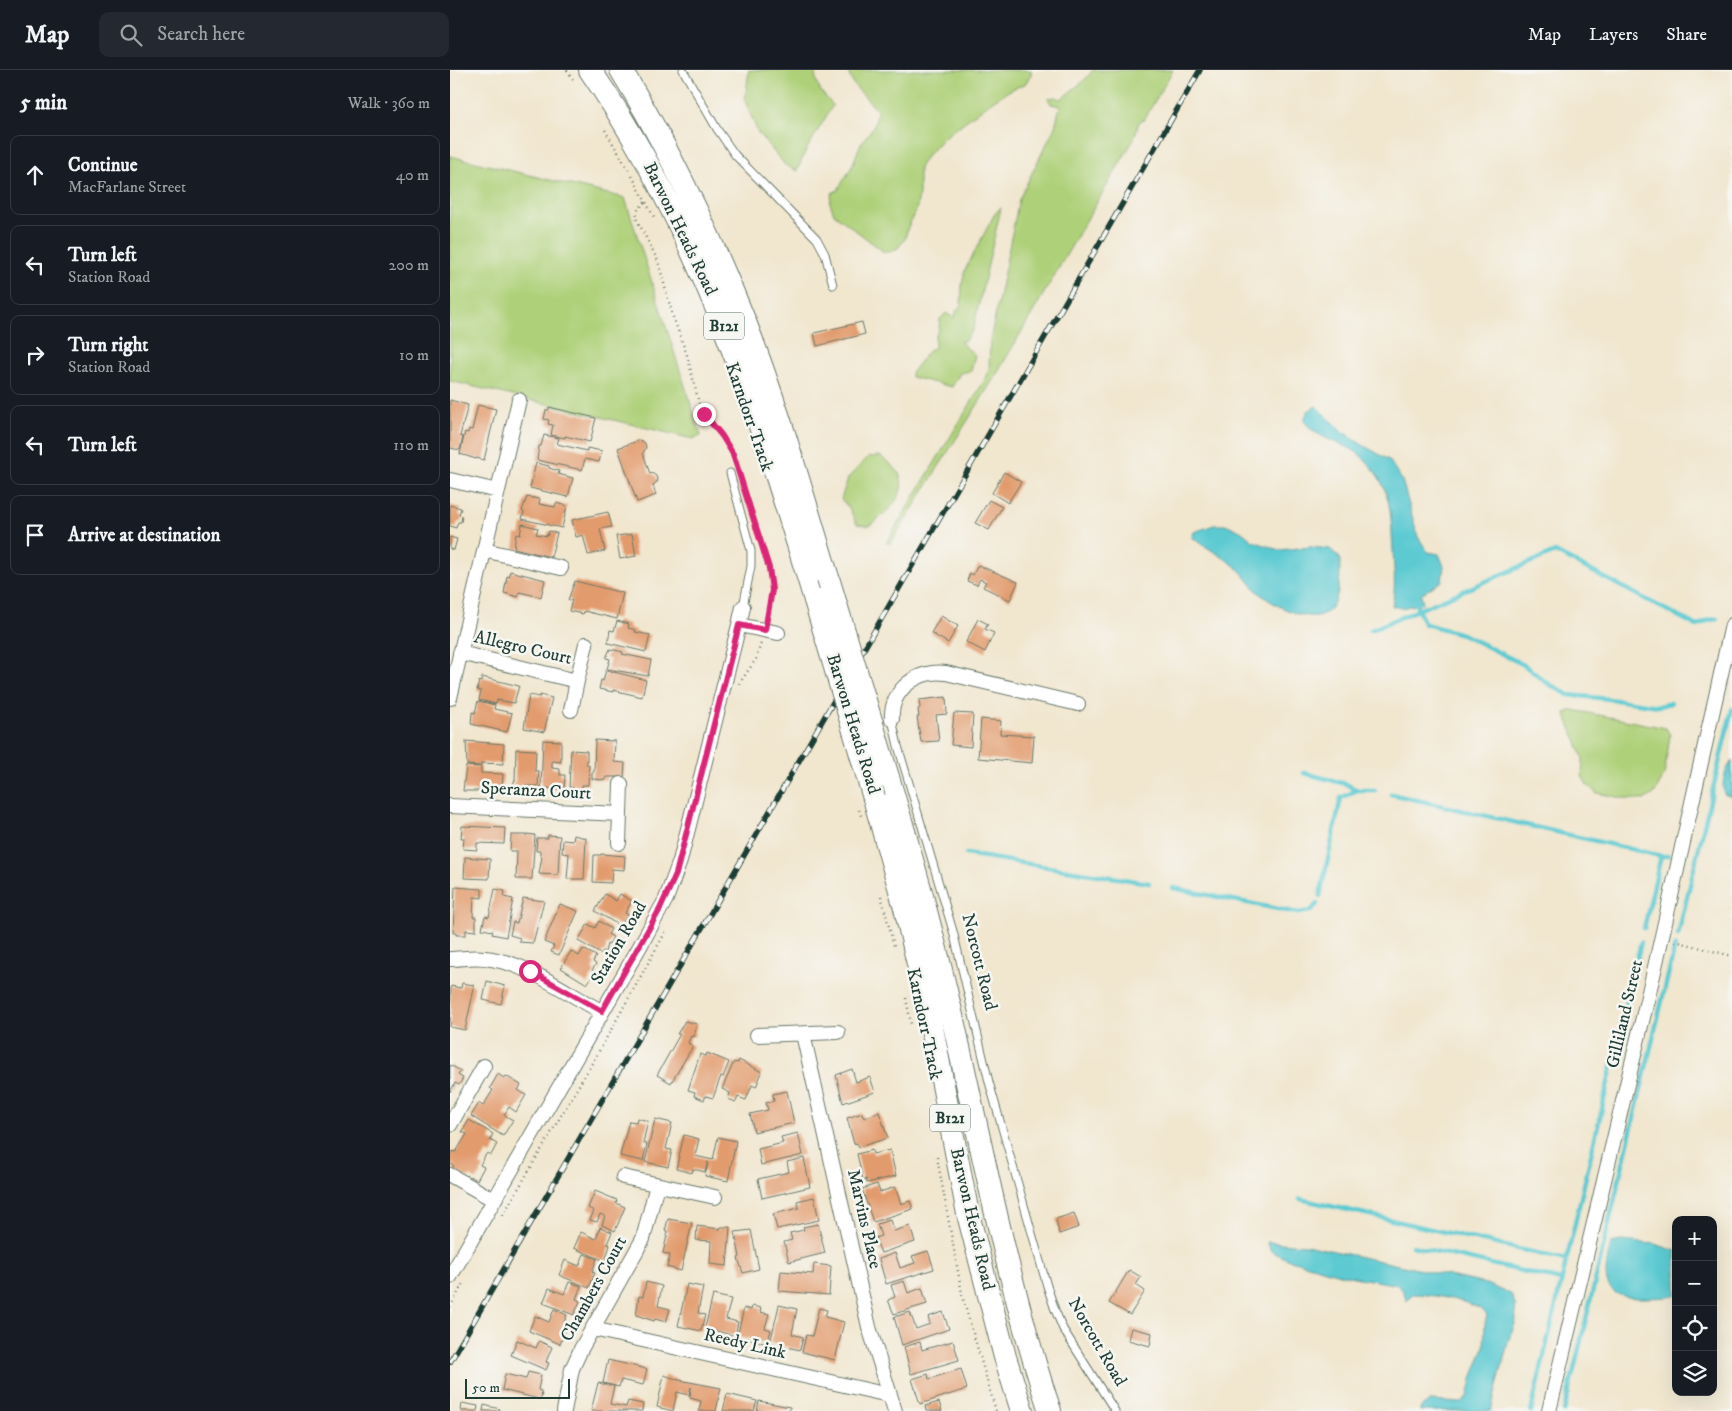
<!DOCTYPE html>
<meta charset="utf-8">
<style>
body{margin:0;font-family:"IM FELL DW Pica",serif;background:#242831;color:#f1f3f6}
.controls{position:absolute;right:15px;bottom:15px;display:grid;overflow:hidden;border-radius:10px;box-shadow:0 5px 20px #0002}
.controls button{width:45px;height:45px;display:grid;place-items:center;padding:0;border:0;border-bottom:1px solid #363941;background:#171b24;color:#f1f3f6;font:25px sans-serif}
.scale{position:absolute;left:15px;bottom:12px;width:105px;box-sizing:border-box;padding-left:5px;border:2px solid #1f3d34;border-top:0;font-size:14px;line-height:18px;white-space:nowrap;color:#1f3d34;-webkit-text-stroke:4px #f6f6f2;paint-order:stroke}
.stop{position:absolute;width:15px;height:15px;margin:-11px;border:4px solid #db2777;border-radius:50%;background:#fff}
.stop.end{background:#db2777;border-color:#fff;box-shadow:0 1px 5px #0008}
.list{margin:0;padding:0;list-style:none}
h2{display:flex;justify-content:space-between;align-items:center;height:65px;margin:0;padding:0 20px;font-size:21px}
h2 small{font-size:16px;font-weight:400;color:#9ea1a6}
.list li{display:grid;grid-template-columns:32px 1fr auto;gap:15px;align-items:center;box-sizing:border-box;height:80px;margin:0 10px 10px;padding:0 10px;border:1px solid #363941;border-radius:10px}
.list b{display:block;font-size:19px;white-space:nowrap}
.list p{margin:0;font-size:16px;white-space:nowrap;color:#9ea1a6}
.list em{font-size:16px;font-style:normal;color:#9ea1a6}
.icon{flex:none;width:28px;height:28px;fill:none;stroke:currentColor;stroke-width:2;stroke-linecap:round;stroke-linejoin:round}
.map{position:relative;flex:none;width:1282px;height:1341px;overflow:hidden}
header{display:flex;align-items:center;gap:30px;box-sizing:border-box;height:70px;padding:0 25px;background:#171b24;border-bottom:1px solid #363941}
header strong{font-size:24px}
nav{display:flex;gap:28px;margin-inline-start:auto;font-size:18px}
.search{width:350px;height:45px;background:#242831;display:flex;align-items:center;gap:12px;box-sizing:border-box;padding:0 18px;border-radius:10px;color:#9ea1a6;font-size:19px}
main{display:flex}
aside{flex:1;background:#171b24}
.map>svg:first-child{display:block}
.green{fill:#aed078;stroke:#668656}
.water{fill:#5dcad2;stroke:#3e8483}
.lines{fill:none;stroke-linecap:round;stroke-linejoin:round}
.stream{stroke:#5dcad2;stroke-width:4.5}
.building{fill:#e29b6d}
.lane-casing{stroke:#68786a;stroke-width:9}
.street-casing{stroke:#68786a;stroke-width:16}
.primary-casing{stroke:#68786a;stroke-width:24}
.path{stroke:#68786a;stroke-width:2.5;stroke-dasharray:1 4;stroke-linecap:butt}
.lane{stroke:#fff;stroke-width:7}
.street{stroke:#fff;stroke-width:14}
.primary{stroke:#fff;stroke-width:22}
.rail-casing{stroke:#1f3d34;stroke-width:5.5}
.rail{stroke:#f6f6f2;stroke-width:4;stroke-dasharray:11;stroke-linecap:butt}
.primary-bridge-casing{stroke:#68786a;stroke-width:24;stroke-linecap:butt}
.path-bridge{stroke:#68786a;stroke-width:2.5;stroke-dasharray:1 4;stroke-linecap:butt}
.primary-bridge{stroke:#fff;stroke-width:22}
.route{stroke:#db2777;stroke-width:6}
.labels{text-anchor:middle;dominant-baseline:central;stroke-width:5;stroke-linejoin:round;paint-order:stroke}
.shield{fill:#f6f6f2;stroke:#60746d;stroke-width:1}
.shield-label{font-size:16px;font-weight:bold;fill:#1f3d34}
.street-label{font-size:18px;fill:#1f3d34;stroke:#f6f6f2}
</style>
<header>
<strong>Map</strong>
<div class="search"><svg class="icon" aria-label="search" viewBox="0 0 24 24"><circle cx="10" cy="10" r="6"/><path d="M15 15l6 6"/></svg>Search here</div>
<nav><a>Map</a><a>Layers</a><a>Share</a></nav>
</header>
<main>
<aside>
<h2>5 min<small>Walk · 360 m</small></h2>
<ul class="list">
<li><svg class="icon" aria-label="ahead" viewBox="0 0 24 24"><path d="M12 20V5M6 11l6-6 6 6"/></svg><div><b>Continue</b><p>MacFarlane Street</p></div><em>40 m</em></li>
<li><svg class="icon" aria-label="left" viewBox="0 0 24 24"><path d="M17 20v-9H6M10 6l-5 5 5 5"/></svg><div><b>Turn left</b><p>Station Road</p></div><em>200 m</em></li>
<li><svg class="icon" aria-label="right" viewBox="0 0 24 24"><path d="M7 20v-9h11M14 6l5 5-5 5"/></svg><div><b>Turn right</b><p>Station Road</p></div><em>10 m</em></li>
<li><svg class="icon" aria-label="left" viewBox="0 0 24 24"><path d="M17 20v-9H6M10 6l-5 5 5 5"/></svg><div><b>Turn left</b></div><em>110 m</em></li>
<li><svg class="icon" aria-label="arrive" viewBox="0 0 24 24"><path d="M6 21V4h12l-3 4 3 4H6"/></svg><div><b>Arrive at destination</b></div></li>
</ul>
</aside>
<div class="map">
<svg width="1282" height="1341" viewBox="0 0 1282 1341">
<rect width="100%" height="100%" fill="#f6f6f2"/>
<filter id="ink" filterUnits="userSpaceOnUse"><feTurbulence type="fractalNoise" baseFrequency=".02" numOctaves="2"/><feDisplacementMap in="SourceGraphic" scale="10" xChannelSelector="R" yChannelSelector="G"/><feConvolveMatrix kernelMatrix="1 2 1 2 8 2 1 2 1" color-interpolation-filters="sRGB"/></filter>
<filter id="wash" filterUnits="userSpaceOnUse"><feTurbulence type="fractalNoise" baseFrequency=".0096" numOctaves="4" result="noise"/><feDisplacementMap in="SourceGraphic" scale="20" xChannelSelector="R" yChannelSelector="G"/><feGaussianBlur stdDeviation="1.12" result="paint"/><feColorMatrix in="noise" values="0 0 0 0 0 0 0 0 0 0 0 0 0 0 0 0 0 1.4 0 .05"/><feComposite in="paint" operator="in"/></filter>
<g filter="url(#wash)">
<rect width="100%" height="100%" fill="#f1e6ce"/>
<path class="green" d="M299,0H365C365,16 372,24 383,35L355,82L347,101L335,95L308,63L295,31Z
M400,0H581V5L575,14L562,19L544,30L493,68L475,88L469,98V125L466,141L458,157L455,169L448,178L440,182H434L384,144L380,133L382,123L388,120C392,112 396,107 400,100C404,93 406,85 409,78C417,61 426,61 427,40L404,15L399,5Z
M643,0H723L694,50L689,52L684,69L548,302L441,473H436L536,308L539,300L540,271L569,129L605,57L610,36L601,34L598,28L606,27L611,29C623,19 634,12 643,0Z
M0,86L175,128L251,366L243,369L0,311Z
M551,138L523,260L514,271L510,272L525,285L521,301L510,303L502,317L461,307V303L480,279L485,278V267L489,259L490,249L496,243L504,248L507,240L511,235L512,214L515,200L544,145L549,139Z
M430,386C436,391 444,396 448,402C461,424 435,444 419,456L407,454L399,438L391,429L398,408L418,387Z
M1123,640L1216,658L1220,665L1214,706L1204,724L1194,730L1177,729L1147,723L1137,715L1132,706L1133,688L1115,643Z"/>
<path class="water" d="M866,336L890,360L911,374L939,390L952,410L968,467L978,482L989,484L994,496L992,511L971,524L973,533L951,538L942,536C946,517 944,499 943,480C941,449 942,421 921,397C915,390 909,383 901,379C887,372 861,365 854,350L858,341Z
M764,455H778L792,462L803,471L829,480L861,477L880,479L890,488C890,504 891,527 879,540C863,557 823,535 809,523C801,515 795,505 786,497C773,486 756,478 742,467L744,462Z
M1282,691V727L1274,724C1271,713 1275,700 1282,691Z
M1171,1171L1205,1174L1226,1181V1224C1217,1229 1206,1227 1196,1228C1151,1229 1152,1210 1161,1173Z
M817,1172L856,1175L1036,1214L1061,1224L1065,1234L1066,1251L1058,1272L1041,1341H970V1338L980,1331L1012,1333L1018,1326L1023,1306L1034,1277L1035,1253L1037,1245C1028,1231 979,1224 962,1224L957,1231L953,1221L948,1215L893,1205L837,1189L821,1181Z"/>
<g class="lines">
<path class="stream" d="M965,530L968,540L975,554L1012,564L1074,595L1097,613L1119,625L1159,629L1209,636L1221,633
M921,560L1105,482L1247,556L1259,550L1267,549
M854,703L896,714L907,720
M941,724L1211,786H1218
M516,784L699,813
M723,818L848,843L861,841L867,834
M870,826L891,728L907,720H925
M1194,858L1211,786
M1228,865L1282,639
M850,1129L1116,1190
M962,1176L1111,1210
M1081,1341L1191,872
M1114,1341L1225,876"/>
</g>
<g id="blocks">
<path class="building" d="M412,252L415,264L367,276L364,263Z
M0,330L18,335L10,366L13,367L10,380L0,378Z
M28,335L46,339L34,390L26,388V389L10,384L15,362L18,363L19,359L22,360Z
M99,337L146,348L140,372L115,366V368L101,365L103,355L98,354L99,350L94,349L96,340H99Z
M94,365L109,368L107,374L137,381V378L152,381L149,392L135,389L132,400L87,390L89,376H91Z
M190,370L195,373L196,378L193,383L200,404L202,403L206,406L208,411L203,415L206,425L187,432L168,378Z
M86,393L99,396V398L109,401L108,404L123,408L118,427L80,418Z
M554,402L571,412L558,433L542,423Z
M77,427L90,429L89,434L105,437L106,433L117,436L112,458L72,449L74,442L72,441Z
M539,430L552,437L539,460L525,453Z
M0,435L11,438L9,445L12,446L11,452H8L6,458L0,456Z
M158,442L162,457L150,459L155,481L138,485L133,465L126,467L122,450Z
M72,454L88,458L86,464L97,466L99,461L107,463L101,487L64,478L66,464L70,465Z
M182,464L186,486L170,489L166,466Z
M0,467L7,469L4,480L0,479Z
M528,495L568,512L560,530L533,517L536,512L530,509L527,515L517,511L520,503L523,505Z
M60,501L95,510L91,527L69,522L68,527L54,523L57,506L59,507Z
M125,511L173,523L167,549L134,541L133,544L119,541L122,530H118Z
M491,546L508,556L498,573L481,563Z
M528,549L538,554L535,559L544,563L535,582L516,572Z
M167,551L179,554L178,558L186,560L185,562L200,565L196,582L158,573L160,560L164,561Z
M160,579L173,582L172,584L201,590L198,606L157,599L160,589L156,588Z
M156,600L196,610L192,627L163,620V622L149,619L151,610L153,611Z
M32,607L69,616L64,633L47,630L46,634L29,630L31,621L27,620L29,611L31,612Z
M79,625L90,627V625L102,628L94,662L74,658Z
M496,627L497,644L486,645L489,671L471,672L467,647H469L468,639L470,638L469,630Z
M28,631L45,635L44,639L62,643L57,662L21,654L22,642L25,643Z
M504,643L523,644L521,677L501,675Z
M531,649L551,651L550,664L584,666L582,693L528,688Z
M93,670L111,671V692L102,691V698L110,699V705H115L114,719L91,718Z
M145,670L165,671L164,692L175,693L174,707H156V710L142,709V702H144Z
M16,671L54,674L53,694L31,693V696L17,695Z
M66,679L86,680L85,701H89L88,716H76V718H63L64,711H65Z
M121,680L137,681V695H139L138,715H132V721H124V718L119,717Z
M16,696L31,697V703L53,704L52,721H13Z
M12,756L55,758L54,774L27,773V780L13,779L14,768H11Z
M77,764L85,765L82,809H66L67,781H60L61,767V765H77Z
M98,765L110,766L108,805L89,804L92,786H90V781H86L87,768H98Z
M124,765L136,768L134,809H117L119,784L112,783L113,770L123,771Z
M151,784L175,786L174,800L162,799L161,813L143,812L144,785H151Z
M15,787L40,789L39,809L14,808Z
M5,817L32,819V828L24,827L23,847H26V861L16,860V865H6V863H3Z
M45,819L55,821L54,827L63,829L56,867L42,864L43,861L32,859L35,846L39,847Z
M155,824L166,831L170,824L182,831L175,843L178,845L170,856L145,841Z
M73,828L94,831L83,873L69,872L70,868L60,865L63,852L67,853Z
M110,834L128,841L109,885L101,882L104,876L94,872Z
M149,851L161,859L158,864L163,867L159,875L157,874L155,882L153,881L151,884L128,871L138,854L145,858Z
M133,879L146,886L143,892L146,894L142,900L145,902L137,914L111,898L121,881L129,886Z
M37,911L55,916L51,934L33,930Z
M12,913L24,915V919L15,960L0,957L1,916L11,918Z
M235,951L247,954L244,967L241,966L238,973L243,976L221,1013L207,1005L230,964H227Z
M257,983L279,992L273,1007L271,1006L263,1028L256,1026L254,1030L244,1026L245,1022L238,1020L250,984L256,986Z
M289,990L312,1002L306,1017L302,1015L296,1030L288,1027L286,1032L278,1029L280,1023L272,1019L284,992L288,993Z
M0,995L11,1001L8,1005L13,1008L9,1015L5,1013L0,1022Z
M402,999L406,1012L420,1007L425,1022L393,1033L386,1005Z
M48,1004L54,1008L56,1006L71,1015L68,1020L76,1025L66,1042L59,1037L54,1045L63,1050L53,1066L21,1046L29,1033L33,1036L43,1020L40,1018Z
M337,1021L344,1053L304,1062L300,1044L318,1040L316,1033L324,1031L323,1024Z
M429,1042L438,1068L409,1077L407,1073L404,1074L397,1048L412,1043L414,1048Z
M187,1048L198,1051L193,1073L197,1074L193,1091L170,1086L179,1051L186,1052Z
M205,1049L222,1053L216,1079L222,1080L218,1097L195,1092Z
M19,1050L43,1064L40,1070L47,1074L41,1085L37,1083L33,1089L30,1095L34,1097L27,1110L20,1106L19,1108L2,1099L4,1096L0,1093V1086L3,1081L6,1082L17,1064L12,1062Z
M348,1063L353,1085L311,1095L308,1079L333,1073L331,1067Z
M234,1065L249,1069L245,1086L263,1090L268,1067L286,1071L278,1111L255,1106L258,1092L255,1102L243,1099L242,1103L226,1099Z
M422,1080L423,1084L440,1080L446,1106L417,1113L416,1109L413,1110L407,1084Z
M354,1088L360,1117L312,1128L308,1109L339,1102L337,1092Z
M427,1114L430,1122L445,1117L451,1134L460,1131L463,1139L423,1152L412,1119Z
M145,1121L167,1130L166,1133L175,1137L165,1161L152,1155L155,1146L150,1144L147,1152L140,1150L144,1141L138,1138Z
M364,1127L369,1150L327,1159L323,1144L349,1138L347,1131Z
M624,1143L629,1157L609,1164L606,1149Z
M218,1149L242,1153L231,1201L217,1197L220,1185L213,1183L218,1161H215Z
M440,1150L444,1161L460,1156L465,1172L431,1183L425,1168L431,1166L427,1154Z
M368,1154L375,1183L339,1192L334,1172L342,1170L340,1163L354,1160L353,1157Z
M247,1156L270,1159L271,1157H280L277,1196L260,1194L261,1171L246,1170Z
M150,1157L162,1162L157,1174L160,1175L155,1191L124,1178L131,1162L146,1169Z
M301,1160L309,1199L293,1203L288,1188L290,1187L285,1162Z
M478,1181L484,1199L436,1214L429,1189L445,1183L450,1198L465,1193L462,1186Z
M134,1184L147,1189L142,1202L145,1203L139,1218L109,1205L115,1190L129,1196Z
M364,1194L381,1196L379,1225L329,1221L331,1201L363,1204Z
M679,1200L691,1207L686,1215L695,1221L680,1245L659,1233Z
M454,1211L458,1223L472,1218L477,1234L444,1244L438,1230L445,1227L441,1215Z
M119,1212L131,1216L126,1229L130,1231L124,1245L93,1233L99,1218L114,1224Z
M196,1212L212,1216L208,1236L220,1239L216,1252L205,1249L204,1251L186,1245L189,1226L193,1227Z
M237,1214L253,1217L248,1243L255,1245L251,1261L228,1256Z
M263,1225L281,1229L276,1249L288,1252L285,1266L255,1258Z
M329,1235L347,1239L342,1264L353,1267L350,1280L320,1273Z
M302,1236L311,1238L310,1242L319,1244L315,1258L321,1260L317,1274L297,1268V1269L287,1267L294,1238L301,1240Z
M369,1238L377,1240L375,1247L394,1252L385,1290L352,1282L356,1265L362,1266Z
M104,1239L117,1245L112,1257L116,1259L110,1274L79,1261L85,1246L99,1252Z
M460,1242L466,1259L480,1254L478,1247L493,1242L499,1259L452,1275L444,1247Z
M681,1258L702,1263L700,1276L678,1270Z
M67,1270L86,1278L89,1271L102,1277L96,1292L99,1293L96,1300L61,1285Z
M503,1271L509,1290L461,1304L454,1277L470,1272L472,1280Z
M158,1290L197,1299L193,1315L171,1310L169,1317L153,1313Z
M511,1299L517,1319L470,1334L462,1309L478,1304L479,1309Z
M78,1302L91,1305L88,1320L91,1321L92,1327L89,1329L52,1320L55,1304L76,1309Z
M214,1305L229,1310L271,1318L266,1341H249L251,1331L240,1328L241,1317L239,1325L227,1322L223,1341L207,1337Z
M148,1313L164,1316L160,1334L176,1337L178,1331L193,1334L192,1341H141Z
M277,1324L307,1331L304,1341H273Z
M309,1331L340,1337L339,1341H307Z
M489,1332L492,1341H476L475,1336Z
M12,1333L28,1336L27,1341H11Z
M34,1335L50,1339L49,1341H33Z"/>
</g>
</g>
<g filter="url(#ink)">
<use href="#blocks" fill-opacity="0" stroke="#68786a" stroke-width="1"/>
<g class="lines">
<defs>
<path id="lane" d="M233,0L267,59L285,85L367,169L375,184L383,215
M280,403L301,481V496L293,537
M442,649L448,676L503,861L539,1012L597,1216L605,1240L613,1259L665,1341"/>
<path id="street" d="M0,410L48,421
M34,480L111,498
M289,555L293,537
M10,583L127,611L121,640
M127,611L136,574
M0,628L69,330
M442,649C440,619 469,599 496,603L628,634
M0,736L170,744
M169,773L171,714
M0,889C11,889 24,886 35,888C78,893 114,922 151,941
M353,964L419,1257L445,1341
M307,965L388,962
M0,1055L34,996
M0,1105L44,1130
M173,1107L265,1127
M0,1207L189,878L216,829L230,791L289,555L328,563
M143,1259L439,1325
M114,1341L122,1299L131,1279L193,1169L207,1115
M1099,1341L1205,897L1282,555"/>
<path id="primary" d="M140,0C253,164 308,342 365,530
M171,0C220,80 260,165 295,252C328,336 352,423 378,508
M438,707C461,783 482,860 500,937C531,1072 556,1209 600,1341
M424,728L455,838L478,937L518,1144L555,1287L572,1341"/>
</defs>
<use href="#lane" class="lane-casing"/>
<use href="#street" class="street-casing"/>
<use href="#primary" class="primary-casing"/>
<path class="path" d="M117,0L123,9
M155,60L179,101
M182,106L204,147
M195,132L188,140L186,148L208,191L223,247L237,285L250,337L278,374L287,394
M310,469L322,513L317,549
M289,614L306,589L311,573
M431,826L444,876
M1225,871L1282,886
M456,928L461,954
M487,1087L513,1229L546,1341
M53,1145L152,976L216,861
M0,1237L13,1214"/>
<use href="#lane" class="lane"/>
<use href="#street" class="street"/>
<use href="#primary" class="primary"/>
<defs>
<path id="rail" d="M0,1292L750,0"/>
</defs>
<use href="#rail" class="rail-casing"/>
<use href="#rail" class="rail"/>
<defs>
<path id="primary-bridge" d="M378,508L438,707
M365,530L424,728"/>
</defs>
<use href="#primary-bridge" class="primary-bridge-casing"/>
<path class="path-bridge" d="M409,740L412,749"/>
<use href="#primary-bridge" class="primary-bridge"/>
</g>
</g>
<g class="lines" filter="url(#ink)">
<path class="route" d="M80,901L152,941L210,839L226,804L289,555L315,560L322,520L319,498L283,384L272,366L254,344"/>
</g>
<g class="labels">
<g class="shield">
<rect x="254" y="242.5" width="40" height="27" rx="4"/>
<rect x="480" y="1034.5" width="40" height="27" rx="4"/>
</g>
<g class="shield-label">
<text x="274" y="256">B121</text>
<text x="500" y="1048">B121</text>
</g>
<g class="street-label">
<text transform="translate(230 159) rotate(64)">Barwon Heads Road</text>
<text transform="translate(299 347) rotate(71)">Karndorr Track</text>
<text transform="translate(73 578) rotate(13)">Allegro Court</text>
<text transform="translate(403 654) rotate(73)">Barwon Heads Road</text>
<text transform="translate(86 721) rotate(3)">Speranza Court</text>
<text transform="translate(169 873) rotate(-60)">Station Road</text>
<text transform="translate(529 892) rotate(76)">Norcott Road</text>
<text transform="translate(1175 944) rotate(-77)">Gilliland Street</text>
<text transform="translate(474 954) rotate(78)">Karndorr Track</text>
<text transform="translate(414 1149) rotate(77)">Marvins Place</text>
<text transform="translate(522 1149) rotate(77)">Barwon Heads Road</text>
<text transform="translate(144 1219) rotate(-61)">Chambers Court</text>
<text transform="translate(647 1272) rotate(60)">Norcott Road</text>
<text transform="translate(295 1274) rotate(13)">Reedy Link</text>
</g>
</g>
</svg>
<div class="controls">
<button>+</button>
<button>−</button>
<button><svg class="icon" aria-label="locate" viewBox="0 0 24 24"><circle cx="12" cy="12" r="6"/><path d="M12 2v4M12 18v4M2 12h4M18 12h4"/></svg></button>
<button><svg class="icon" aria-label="layers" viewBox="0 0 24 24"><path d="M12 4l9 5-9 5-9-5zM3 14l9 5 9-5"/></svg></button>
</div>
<div class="scale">50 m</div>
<div class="stop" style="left:80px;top:901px"></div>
<div class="stop end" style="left:254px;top:344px"></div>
</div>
</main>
